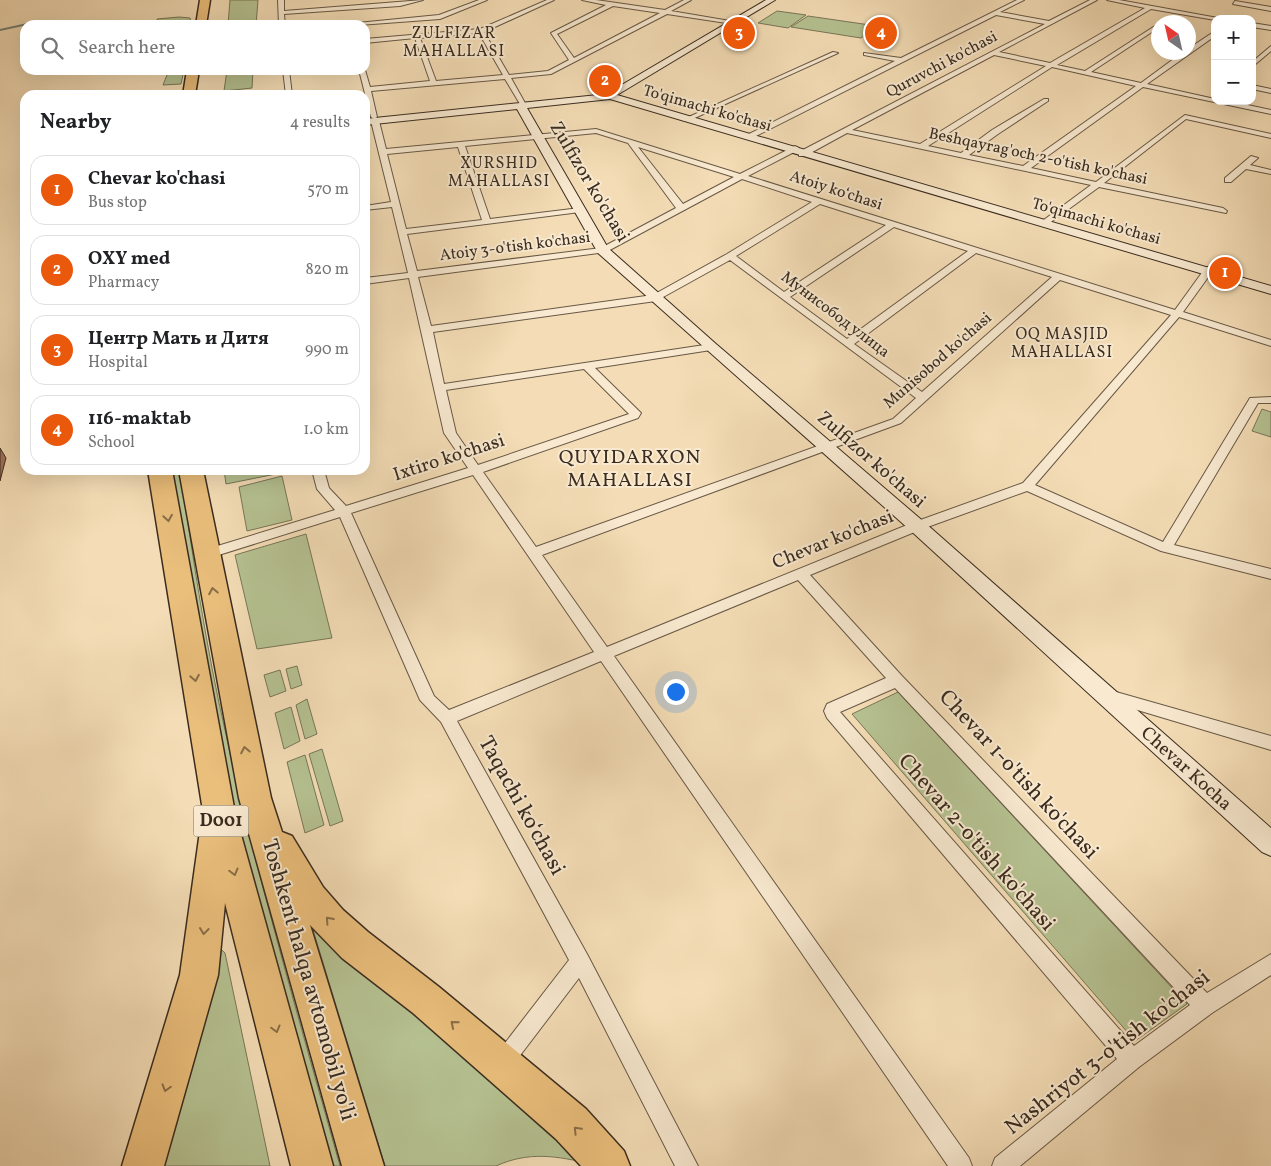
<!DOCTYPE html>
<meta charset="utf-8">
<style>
body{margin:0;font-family:Vollkorn,serif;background:#f2f2f2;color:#202124}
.controls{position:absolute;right:15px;top:15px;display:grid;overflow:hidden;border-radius:10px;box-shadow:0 5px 20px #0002}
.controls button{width:45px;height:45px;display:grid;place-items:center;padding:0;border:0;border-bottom:1px solid #e0e0e0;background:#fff;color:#202124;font:25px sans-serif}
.compass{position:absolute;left:1151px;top:15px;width:45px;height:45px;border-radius:50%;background:#fff;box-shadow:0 5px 20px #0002;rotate:326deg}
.you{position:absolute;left:675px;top:691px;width:18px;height:18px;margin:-12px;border:4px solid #fff;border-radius:50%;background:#1a73e8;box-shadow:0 0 0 8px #1a73e833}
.badge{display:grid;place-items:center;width:32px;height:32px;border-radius:50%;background:#ea580c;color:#fff;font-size:16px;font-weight:700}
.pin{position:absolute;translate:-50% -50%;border:2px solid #fff;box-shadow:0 1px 5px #0006}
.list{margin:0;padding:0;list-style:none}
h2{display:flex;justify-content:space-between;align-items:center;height:65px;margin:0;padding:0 20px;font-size:21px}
h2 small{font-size:16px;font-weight:400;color:#757577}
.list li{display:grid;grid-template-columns:32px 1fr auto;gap:15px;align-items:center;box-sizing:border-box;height:70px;margin:0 10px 10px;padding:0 10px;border:1px solid #e0e0e0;border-radius:15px}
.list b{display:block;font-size:19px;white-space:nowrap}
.list p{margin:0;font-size:16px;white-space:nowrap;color:#757577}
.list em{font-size:16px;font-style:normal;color:#757577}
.icon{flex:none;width:28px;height:28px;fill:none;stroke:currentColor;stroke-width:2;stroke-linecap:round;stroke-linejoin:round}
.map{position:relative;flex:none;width:1271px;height:1166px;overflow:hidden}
.search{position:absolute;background:#fff;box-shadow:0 5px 20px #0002;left:20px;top:20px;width:350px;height:55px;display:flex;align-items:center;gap:12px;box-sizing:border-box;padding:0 18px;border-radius:15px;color:#757577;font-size:19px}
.panel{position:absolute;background:#fff;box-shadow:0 5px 20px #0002;left:20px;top:90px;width:350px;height:385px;border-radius:15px}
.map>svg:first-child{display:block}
.green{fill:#b6c292;stroke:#787758}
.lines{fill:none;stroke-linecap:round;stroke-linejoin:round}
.stream{stroke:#758277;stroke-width:2}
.street-casing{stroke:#685845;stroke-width:2}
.secondary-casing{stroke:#3a2c1f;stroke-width:2}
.highway-casing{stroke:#3a2c1f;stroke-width:3}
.street{fill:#f8e9d0;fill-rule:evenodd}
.secondary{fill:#f8e9d0;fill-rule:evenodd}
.highway{fill:#eabe7b;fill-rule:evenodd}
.shaded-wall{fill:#9f705c;stroke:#3a2c1f}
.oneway{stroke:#896e48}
.labels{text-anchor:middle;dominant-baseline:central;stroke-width:4;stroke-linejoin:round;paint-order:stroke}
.far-neighbourhood-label{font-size:16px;letter-spacing:1px;fill:#3a2c1f;stroke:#f8e9d0}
.far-street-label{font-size:16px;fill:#3a2c1f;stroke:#f8e9d0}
.shield{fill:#f8e9d0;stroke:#736554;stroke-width:1}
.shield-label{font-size:18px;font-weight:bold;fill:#3a2c1f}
.street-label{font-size:19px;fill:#3a2c1f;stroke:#f8e9d0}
.neighbourhood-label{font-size:20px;letter-spacing:1px;fill:#3a2c1f;stroke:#f8e9d0}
.near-street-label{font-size:22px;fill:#3a2c1f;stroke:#f8e9d0}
</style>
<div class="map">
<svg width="1271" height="1166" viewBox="0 0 1271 1166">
<rect width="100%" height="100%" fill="#f4ddb6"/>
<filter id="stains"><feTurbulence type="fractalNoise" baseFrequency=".004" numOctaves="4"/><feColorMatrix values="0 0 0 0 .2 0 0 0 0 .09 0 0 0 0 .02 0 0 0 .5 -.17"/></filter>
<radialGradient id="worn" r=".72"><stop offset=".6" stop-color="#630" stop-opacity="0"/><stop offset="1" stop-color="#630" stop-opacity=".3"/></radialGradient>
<path class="green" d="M230,0H258L256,25H228Z
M777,11L806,15L788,28L758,23Z
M808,16L877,26L861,38L791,27Z
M179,17L190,18L192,25H157V19Z
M169,70H184L181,84L163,85Z
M227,70H253L252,88L224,91Z
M1262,409L1271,412V437L1252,431Z
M172,470H180C193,558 206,647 226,735C258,880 300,1023 340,1166H327L241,849L183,549Z
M224,470H275L276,474L226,484Z
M282,476L292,520L247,531L239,487Z
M306,534L332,638L257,649L235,555Z
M297,666L302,685L291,689L286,669Z
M280,670L286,691L270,697L264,675Z
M898,692L1187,1004L1135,1041L852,714Z
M307,699L317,734L305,739L296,705Z
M291,707L300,741L284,749L275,713Z
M322,749L343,821L330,826L309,754Z
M305,755L324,825L305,833L287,762Z
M310,920L591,1164C557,1156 529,1151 496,1166H385Z
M222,950L225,953L270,1166H160L175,1107Z"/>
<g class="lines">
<path class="stream" d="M0,30L32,23"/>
<defs>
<path id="street" d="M278,0H284V11L423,0L400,6L284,14L285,25H279Z
M479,0H487L440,19L359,25L347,24L439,15Z
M547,0H554L484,32L509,75L548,71L569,60L551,33L606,5L582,0H596L665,10L684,0H691L671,11L736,22L733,24L667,14L551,74L511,78L525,103L524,104H520L505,79L371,91L377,117L374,119L371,117L359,70H365L370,87L430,81L415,38L365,43V39L480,29ZM613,6L660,13L574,58L557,34ZM479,33L503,75L436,81L420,38Z
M1017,0H1024L1000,12L1049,21L1090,0H1097L999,52L1050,63L1145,8L1107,0H1119L1218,18L1215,20L1151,9L1057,65L1085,71L1158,24V28L1091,72L1141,83L1183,52H1188V49L1215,31V36L1147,84L1215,99V101H1229L1271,110V114L1143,87L1031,168L1096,182L1185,115L1271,134V138L1186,119L1104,183L1223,208L1227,211L1226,213L1099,187L1044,227L1040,224L1041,222L1091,185L847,133L805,156H799V152L1045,24L996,15L754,137L747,135L895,61L864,55V53L901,58ZM994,55L1046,66L920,144L852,130ZM1052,67L1136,86L1023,166L969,155L998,134L1048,101V99H1044L992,130L961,153L928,146Z
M1235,1L1271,7V11L1233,4Z
M1252,23L1271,26V30L1252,27Z
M1271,46V51L1252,67V62Z
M833,52L838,53L688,121L682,120Z
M283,70H289L292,95H286Z
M1252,85L1271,89V93L1252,89Z
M375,119L379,121L386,149L596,129L740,174L795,146L799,148L798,150L748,176L1175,310L1206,267H1212L1214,269L1183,312L1271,340V346L1179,317L1035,485L1163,542L1250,398L1271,397V403H1258L1174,545L1271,569V579L1161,551L1027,491L922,529L810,575L902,676L1207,993L1271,954V975L1212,1013L1139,1067L1020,1166H992L995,1158L1117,1059L827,718L824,711L827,704L886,678L798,580L614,656L969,1158L972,1166H948L601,661L457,721L587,954L698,1166H675L579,978L509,1070L502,1073L495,1070L492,1063L495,1056L569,960L441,722L420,700L340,517L206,559L201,557L199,554L201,551L335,510L317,489L312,470H324L329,488L346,506L468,468L444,433L409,278L365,284V278L408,273L392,207L365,210V206L391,202L371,121ZM596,133L628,143L676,208L601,248L417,271L407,234L580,212L584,210L580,208L490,219L465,146ZM458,147L482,220L406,229L387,154ZM638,147L734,177L683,204ZM742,179L812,202L727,254L653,295L431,326L418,277L606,252ZM820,204L886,225L784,292L736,256ZM894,227L968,251L847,339L790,297ZM976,253L1052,277L922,392L854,344ZM730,260L916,398L893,419L536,547L483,472L638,418L641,413L595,368L711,350L716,347L711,344L444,384L433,332L656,301ZM1060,280L1171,315L1023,483L912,523L607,647L542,555L901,423ZM584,369L629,414L478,465L456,433L446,390ZM473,475L594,652L449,710L434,696L351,513ZM895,688L1190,1005L1134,1046L840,712Z
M1251,156L1258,158L1250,165L1271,170V174L1246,169L1231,182H1225V178Z
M1109,690L1271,736V750L1104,700L1101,696L1104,692Z"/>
<path id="secondary" d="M766,0H775L617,95L1271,286V294L610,99L527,108L608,248L716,344L924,522L1271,828V856L1262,852L910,530L598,253L517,109L365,125V119L598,95L599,92L608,93Z"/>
<path id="highway" d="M200,0H210L206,25H196Z
M187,70H199L195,95H183Z
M148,470H172L235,813L333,1166H291L225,903L218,975L164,1166H122L180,975L201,824L204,817Z
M179,470H203L271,798L282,832L292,836L323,887L343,910L368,932L439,987L586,1109L624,1151L630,1166H581L556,1139L413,1013L342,958L310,925L384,1166H342L239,798Z"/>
</defs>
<use href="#street" class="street-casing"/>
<use href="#secondary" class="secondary-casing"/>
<use href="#highway" class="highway-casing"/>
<use href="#street" class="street"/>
<use href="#secondary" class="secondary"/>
<use href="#highway" class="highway"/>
</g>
<path class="shaded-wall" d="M0,448L6,458L0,481Z"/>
<defs><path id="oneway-chevron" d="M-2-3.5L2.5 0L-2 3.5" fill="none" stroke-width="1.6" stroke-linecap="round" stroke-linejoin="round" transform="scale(1.25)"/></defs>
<g class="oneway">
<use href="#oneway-chevron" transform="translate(168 518) rotate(81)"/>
<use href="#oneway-chevron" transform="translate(213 591) rotate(-101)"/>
<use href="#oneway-chevron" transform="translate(195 678) rotate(80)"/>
<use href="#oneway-chevron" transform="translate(245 750) rotate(-101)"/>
<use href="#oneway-chevron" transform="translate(234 872) rotate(75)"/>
<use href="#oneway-chevron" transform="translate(329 920) rotate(-132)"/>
<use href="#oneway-chevron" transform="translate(204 931) rotate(97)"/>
<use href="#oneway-chevron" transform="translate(454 1024) rotate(-140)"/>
<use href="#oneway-chevron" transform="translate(276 1029) rotate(75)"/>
<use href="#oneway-chevron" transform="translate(166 1088) rotate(106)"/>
<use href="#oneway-chevron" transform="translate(577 1130) rotate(-134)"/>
</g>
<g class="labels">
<g class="far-neighbourhood-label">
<text x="454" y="34">ZULFIZAR<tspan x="454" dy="18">MAHALLASI</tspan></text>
<text x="499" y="164">XURSHID<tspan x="499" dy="18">MAHALLASI</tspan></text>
<text x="1062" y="335">OQ MASJID<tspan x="1062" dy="18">MAHALLASI</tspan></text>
</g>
<g class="far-street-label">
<text transform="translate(942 65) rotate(-28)">Quruvchi ko'chasi</text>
<text transform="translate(707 109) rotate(16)">To'qimachi ko'chasi</text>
<text transform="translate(1038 157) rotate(12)">Beshqayrag'och 2-o'tish ko'chasi</text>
<text transform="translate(836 191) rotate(18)">Atoiy koʻchasi</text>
<text transform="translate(1096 222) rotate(16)">To'qimachi ko'chasi</text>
<text transform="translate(515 247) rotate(-7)">Atoiy 3-o'tish ko'chasi</text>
<text transform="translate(835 315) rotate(37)">Мунисобод улица</text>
<text transform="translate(938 361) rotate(-41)">Munisobod ko'chasi</text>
</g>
<rect class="shield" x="193.5" y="805.5" width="55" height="31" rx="4"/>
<g class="shield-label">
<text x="221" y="821">D001</text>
</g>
<g class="street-label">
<text transform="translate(589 182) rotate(59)">Zulfizor ko'chasi</text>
<text transform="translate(449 458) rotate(-18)">Ixtiro ko'chasi</text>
<text transform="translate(871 460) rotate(41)">Zulfizor ko'chasi</text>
<text transform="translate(833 540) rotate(-22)">Chevar ko'chasi</text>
<text transform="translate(1186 769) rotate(42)">Chevar Kocha</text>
</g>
<g class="neighbourhood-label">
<text x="630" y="458">QUYIDARXON<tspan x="630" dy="23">MAHALLASI</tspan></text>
</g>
<g class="near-street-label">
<text transform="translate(1018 775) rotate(47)">Chevar 1-o'tish ko'chasi</text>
<text transform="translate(521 806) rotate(61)">Taqachi koʻchasi</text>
<text transform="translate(976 843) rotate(49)">Chevar 2-o'tish ko'chasi</text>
<text transform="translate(308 980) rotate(74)">Toshkent halqa avtomobil yo'li</text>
<text transform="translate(1108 1053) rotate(-38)">Nashriyot 3-o'tish ko'chasi</text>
</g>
</g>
<rect width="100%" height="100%" filter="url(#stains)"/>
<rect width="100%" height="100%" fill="url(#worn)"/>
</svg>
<div class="controls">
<button>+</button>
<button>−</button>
</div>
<svg class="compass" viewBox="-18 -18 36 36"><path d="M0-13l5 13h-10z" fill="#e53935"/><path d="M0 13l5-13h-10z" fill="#757577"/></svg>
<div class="you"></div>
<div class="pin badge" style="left:1225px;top:273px">1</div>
<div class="pin badge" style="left:605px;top:81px">2</div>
<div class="pin badge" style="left:739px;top:33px">3</div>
<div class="pin badge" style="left:881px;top:33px">4</div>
<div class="search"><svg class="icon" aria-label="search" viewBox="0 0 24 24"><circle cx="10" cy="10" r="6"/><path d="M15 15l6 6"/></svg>Search here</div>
<section class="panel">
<h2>Nearby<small>4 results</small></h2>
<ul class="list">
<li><span class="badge">1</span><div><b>Chevar ko'chasi</b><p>Bus stop</p></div><em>570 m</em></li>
<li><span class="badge">2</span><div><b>OXY med</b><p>Pharmacy</p></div><em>820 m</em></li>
<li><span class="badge">3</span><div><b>Центр Мать и Дитя</b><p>Hospital</p></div><em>990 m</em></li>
<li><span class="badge">4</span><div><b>116-maktab</b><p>School</p></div><em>1.0 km</em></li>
</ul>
</section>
</div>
